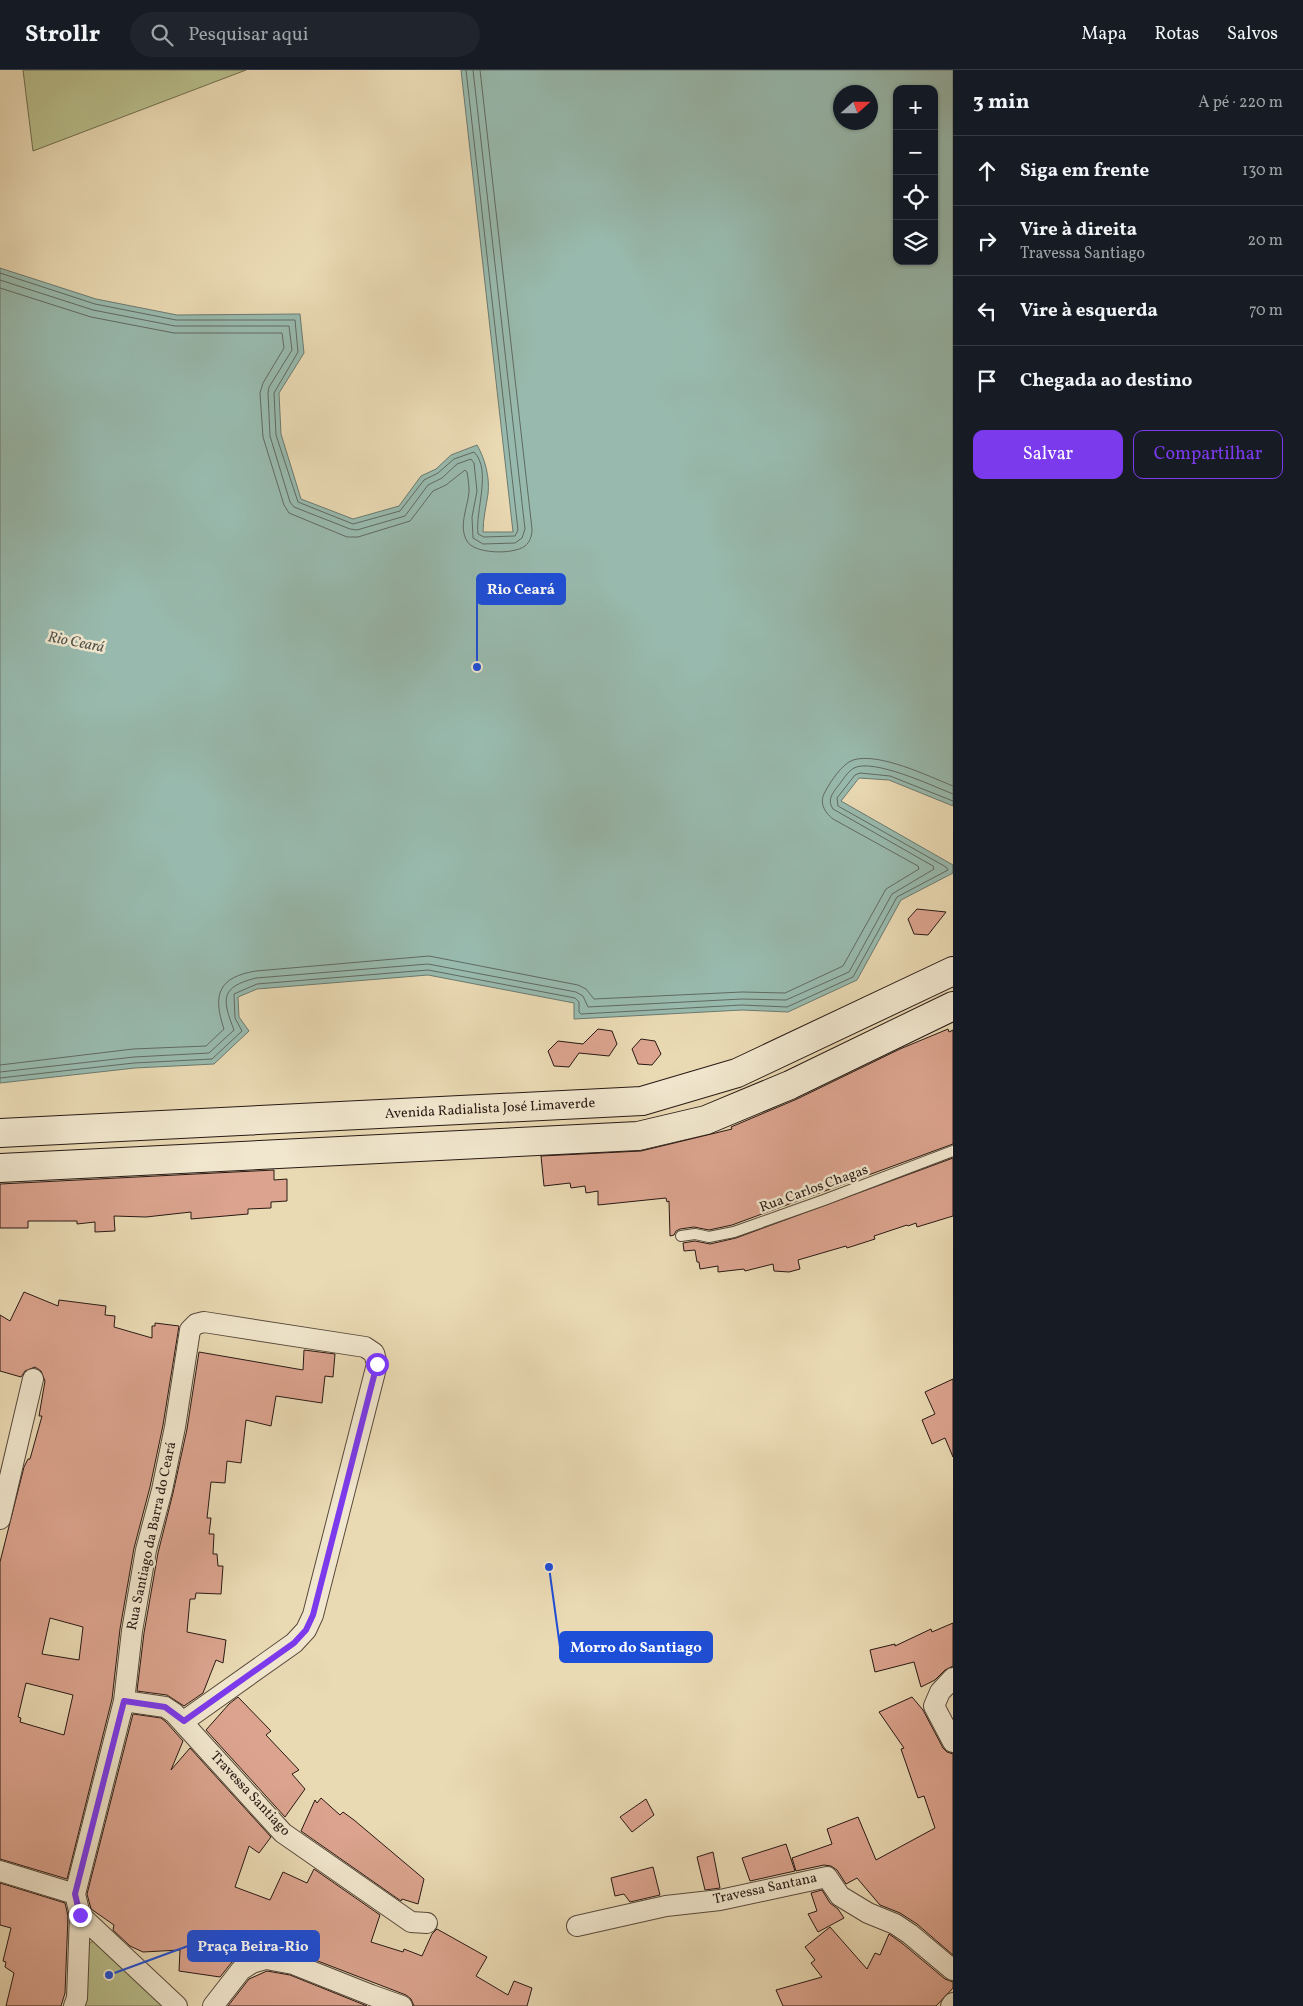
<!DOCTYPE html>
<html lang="pt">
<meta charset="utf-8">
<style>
body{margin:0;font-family:Vollkorn,serif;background:#20242c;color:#f1f3f6}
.controls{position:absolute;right:15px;top:15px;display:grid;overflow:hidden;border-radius:10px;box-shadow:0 1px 4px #0004}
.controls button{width:45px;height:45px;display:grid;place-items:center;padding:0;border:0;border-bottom:1px solid #363941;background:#171b24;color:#f1f3f6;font:25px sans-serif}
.compass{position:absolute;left:833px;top:15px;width:45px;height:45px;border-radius:50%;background:#171b24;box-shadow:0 1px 4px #0004;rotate:69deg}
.stop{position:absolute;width:15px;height:15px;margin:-11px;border:4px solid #7c3aed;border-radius:50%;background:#fff}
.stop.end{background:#7c3aed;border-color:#fff;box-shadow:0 1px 5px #0008}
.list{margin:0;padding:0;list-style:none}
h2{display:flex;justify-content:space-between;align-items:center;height:65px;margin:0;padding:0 20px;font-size:21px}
h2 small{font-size:16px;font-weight:400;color:#9ea1a6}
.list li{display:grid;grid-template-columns:32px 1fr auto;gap:15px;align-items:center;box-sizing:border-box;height:70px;padding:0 20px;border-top:1px solid #363941}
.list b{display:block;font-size:19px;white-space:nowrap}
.list p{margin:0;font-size:16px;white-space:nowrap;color:#9ea1a6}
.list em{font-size:16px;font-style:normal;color:#9ea1a6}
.actions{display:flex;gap:10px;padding:15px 20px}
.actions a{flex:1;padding:11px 0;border:1px solid #7c3aed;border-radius:10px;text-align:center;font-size:18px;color:#7c3aed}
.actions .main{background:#7c3aed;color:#fff}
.icon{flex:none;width:28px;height:28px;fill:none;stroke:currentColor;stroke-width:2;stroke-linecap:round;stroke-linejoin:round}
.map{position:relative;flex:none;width:953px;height:1936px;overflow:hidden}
header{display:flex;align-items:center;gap:30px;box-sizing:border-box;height:70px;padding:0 25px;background:#171b24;border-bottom:1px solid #363941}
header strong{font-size:24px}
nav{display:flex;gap:28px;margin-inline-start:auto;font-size:18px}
.search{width:350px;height:45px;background:#20242c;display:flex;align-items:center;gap:12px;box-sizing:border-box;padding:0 18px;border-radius:28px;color:#9ea1a6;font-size:19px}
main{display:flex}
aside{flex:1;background:#171b24}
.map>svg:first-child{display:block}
.green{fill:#b8bf8c;stroke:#706c50}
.water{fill:#98baae;stroke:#6b7a70;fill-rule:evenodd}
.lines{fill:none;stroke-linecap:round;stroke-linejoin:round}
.shore{stroke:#606a61;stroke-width:1}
.building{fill:#dca48f;stroke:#281914;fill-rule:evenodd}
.service-casing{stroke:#58493c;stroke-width:12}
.minor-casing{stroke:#58493c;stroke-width:22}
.secondary-casing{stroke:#281914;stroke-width:30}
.service{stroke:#f1e7ce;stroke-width:10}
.minor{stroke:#f1e7ce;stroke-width:20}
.secondary{stroke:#f1e7ce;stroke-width:28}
.route{stroke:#7c3aed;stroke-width:6}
.labels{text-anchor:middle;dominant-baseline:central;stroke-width:5;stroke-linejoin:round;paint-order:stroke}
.street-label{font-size:14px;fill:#281914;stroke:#f1e7ce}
.water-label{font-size:15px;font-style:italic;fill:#4f514a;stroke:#f1e7ce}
.leader{fill:none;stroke:#1d4ed8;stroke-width:2}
.callout-dot{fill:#1d4ed8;stroke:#f1e7ce;stroke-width:2}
.callout{fill:#1d4ed8;stroke:#1d4ed8;stroke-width:2}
.callout-label{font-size:15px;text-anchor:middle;font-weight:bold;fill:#fff}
</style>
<header>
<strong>Strollr</strong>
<div class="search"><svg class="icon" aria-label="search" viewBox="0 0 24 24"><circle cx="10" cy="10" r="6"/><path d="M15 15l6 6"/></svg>Pesquisar aqui</div>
<nav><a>Mapa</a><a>Rotas</a><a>Salvos</a></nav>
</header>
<main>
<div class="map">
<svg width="953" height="1936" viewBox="0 0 953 1936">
<rect width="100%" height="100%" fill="#eadab4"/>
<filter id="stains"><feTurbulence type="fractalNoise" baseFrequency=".004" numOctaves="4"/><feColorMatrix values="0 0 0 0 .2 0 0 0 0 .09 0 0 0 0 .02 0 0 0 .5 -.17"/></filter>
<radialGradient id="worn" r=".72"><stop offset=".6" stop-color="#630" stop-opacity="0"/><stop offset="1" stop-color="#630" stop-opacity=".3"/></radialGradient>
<path class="green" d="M23,0H246L33,81Z
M97,1869L167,1936H79L88,1874Z"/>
<path class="water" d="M461,0H953V736L889,710L859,708L841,731L953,795V803L901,830L857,910L788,942L742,940L574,949V933L428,905L257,919L238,927L239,947L249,961L214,994L135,998L0,1013V198L96,229L177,245L300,244L304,283L279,323L281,364L301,429L353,449L399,436L421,406L436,399L451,385L477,375C485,389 490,407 488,424C486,437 483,449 483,462H513ZM897,19H934V191H897ZM841,22H871V52H841Z"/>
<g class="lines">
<path class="shore" d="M0,203L95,234L176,250H295L298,282L274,323L276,365L298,432L353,454L400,441L424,410L438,403L454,389L474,382C492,400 475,441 478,464L484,467L515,466L518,460L466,0
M0,210L93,240L175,256H289L292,280L269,317L268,323L270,366L290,432L294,437L350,459L357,460L405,446L428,415L442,408L457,394L471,389L474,393L477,421L472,447L473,468L483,474L515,473L522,468L525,459L473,0
M0,218L91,247L174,263H282L284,278L263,313L260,323L263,367L284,435L289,443L347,467H358L410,451L433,421L446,415L465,400L467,402C468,408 469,415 469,421C468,437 458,456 467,471C474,484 513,485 525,476C530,472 532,466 532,459L480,0
M0,995L133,979L206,976L224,959C212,924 219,907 256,901L429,886L578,915L586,919L594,929L742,922L785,923L843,896L886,819L919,799L918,796L833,749C824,742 819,732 825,722C830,712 842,694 853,690C879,682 928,706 953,716
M0,1002L134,987L209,983L234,960C222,929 220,917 256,908L428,894L576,922L583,926L588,937L742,929L786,930L849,902L892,824L934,799L933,796L833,739C827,730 832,724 838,716C843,710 847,702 854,698C873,688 933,716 953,724
M0,1008L134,993L212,989L242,961L235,948L234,924L257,914L428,900L575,928L579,932V942L581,944L742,935L787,937L853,907L897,827L948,800L946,797L838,736L837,728L855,705L860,703L890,706L953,731"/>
</g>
<path class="building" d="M917,839L946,842L928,865L914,864L908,849Z
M598,959L612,961L617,974L609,986L579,983L569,997L554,996L548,981L558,971L583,974Z
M948,959L949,962L953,960V1074L732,1155L709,1160L694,1157L680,1159L676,1161L674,1165L670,1166L669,1131L667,1132L666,1128L598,1135V1121L586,1123L585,1116L571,1118L570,1113L544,1116L541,1086L641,1081L732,1059L731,1057L797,1029L900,979Z
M641,969L655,971L661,984L652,995L638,994L632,979Z
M953,1088V1146L917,1157L916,1153L908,1156L907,1155L874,1166L875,1169L847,1178L846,1176L798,1190L800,1199L789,1202L774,1201L773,1194L745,1201L744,1199L718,1202V1196L700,1199L699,1192H697L695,1180L684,1181L683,1173L695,1171L710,1174L736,1168Z
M274,1100V1110L287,1109V1131L271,1132V1138L248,1139V1144L191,1149V1142L146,1147L114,1146L115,1161L95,1162V1152L77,1154V1151H28V1158H0V1114Z
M24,1222L58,1236L59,1230L106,1236L105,1245L115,1246L114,1257L152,1268V1256H155V1253L179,1256L163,1355L150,1417L134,1478L120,1559L112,1629L67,1809L0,1789V1492L24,1397L28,1389H30L42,1346H39L45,1311L41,1301L35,1297L25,1301L21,1307L0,1301V1245L10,1251ZM50,1548L83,1557L79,1590L42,1584ZM26,1613L73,1625L64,1665L20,1652L21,1648L18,1647Z
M304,1280L335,1284L333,1307L325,1306L322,1333L276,1326L271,1356L246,1350L241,1393L227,1391L225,1413L211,1412L207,1448H211L209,1464H214L213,1484H217L218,1496H223L221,1524L196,1523L195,1529H190L187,1562L226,1570L223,1593L216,1590L203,1623L184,1636L167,1625L137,1621L144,1563L158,1483L173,1423L187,1359L199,1282L303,1300Z
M953,1309V1387L945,1368L932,1374L922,1350L935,1344L925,1322Z
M953,1553V1596L945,1600L935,1610L921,1617L914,1592L875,1602L870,1580L895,1574V1576L931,1559L932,1562Z
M238,1627L271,1661L266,1665L299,1700L292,1704L305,1719L285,1747L206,1660L229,1634Z
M912,1627L923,1640L943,1678L947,1682L953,1684V1885L917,1854L900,1843L880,1835L857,1808L846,1814L837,1800L831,1796L824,1795L796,1801L792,1788L832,1774L827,1759L858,1747L876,1790L935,1758L924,1726L918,1728L901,1679L904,1678L879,1642Z
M133,1644L161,1648L166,1652L183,1671L171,1700L190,1678L271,1767L259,1783L249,1776L235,1817L270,1830L283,1802L307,1813L314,1799L380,1845L371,1872L403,1882L404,1879L422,1886L432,1864L437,1859L487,1887L476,1906L508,1925L514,1911L532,1918L527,1936H414L411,1929L406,1925L297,1883L268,1877L246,1883L232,1892L220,1907L179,1901L180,1880L143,1882L130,1876L113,1860L114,1855L91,1839L87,1824Z
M321,1728L340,1745L343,1742L354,1750L424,1809L418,1834L402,1829L401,1831L301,1761L315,1730L317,1733Z
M646,1729L654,1745L632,1762L620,1747Z
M786,1774L795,1801L750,1811L742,1788Z
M713,1782L720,1818L705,1820L697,1787Z
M653,1797L660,1825L630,1832L624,1824L615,1826L611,1808Z
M0,1813L65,1833L68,1846L65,1923L61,1936H6L14,1903L5,1897L6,1892L3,1891L11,1858L0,1855Z
M822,1820L830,1833L838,1839L844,1848L818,1862L808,1844L817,1841L811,1823Z
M830,1857L867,1899L875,1883L880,1885L889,1864L903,1874L945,1909L953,1912V1918L936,1936H783L776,1920L822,1907L811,1893L815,1890L805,1877Z
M267,1901L290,1905L367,1936H228L249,1909Z"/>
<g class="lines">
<defs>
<path id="service" d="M681,1166L695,1164L709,1167L734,1162L824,1130L953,1081"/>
<path id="minor" d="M0,1449L33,1309
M953,1608L940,1622L934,1636L953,1672
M124,1631L165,1637L174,1643L283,1763L411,1852L427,1853
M0,1801L75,1824
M80,1845L177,1936
M577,1856L666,1836L720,1830L827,1807L840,1826L868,1843L895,1854L910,1864L953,1900
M74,1936L77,1928L80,1845L75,1824L124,1631L132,1561L146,1480L162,1420L175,1357L190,1260L196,1254L204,1252L365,1277L374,1283L377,1294L313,1545L306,1560L294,1573L184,1651
M213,1936L241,1900L252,1893L266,1889L293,1894L371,1925L402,1936
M951,1936L953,1933"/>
<path id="secondary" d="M0,1063L642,1031L737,1003L953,901
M0,1098L638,1066L706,1050L790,1015L953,936"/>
</defs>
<use href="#service" class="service-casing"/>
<use href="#minor" class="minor-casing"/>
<use href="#secondary" class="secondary-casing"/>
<use href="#service" class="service"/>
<use href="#minor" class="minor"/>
<use href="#secondary" class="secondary"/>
</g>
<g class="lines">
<path class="route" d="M80,1845L75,1824L124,1631L165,1637L184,1651L294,1573L306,1560L313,1545L377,1294"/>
</g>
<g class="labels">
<g class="street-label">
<text transform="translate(490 1039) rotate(-3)">Avenida Radialista José Limaverde</text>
<text transform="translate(814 1119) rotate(-20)">Rua Carlos Chagas</text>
<text transform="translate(152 1466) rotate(-78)">Rua Santiago da Barra do Ceará</text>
<text transform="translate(250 1724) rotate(47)">Travessa Santiago</text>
<text transform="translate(765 1819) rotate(-12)">Travessa Santana</text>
</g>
<g class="water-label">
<text transform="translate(76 573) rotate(11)">Rio Ceará</text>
</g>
</g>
<path class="leader" d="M477 597L477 519M549 1497L560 1577M109 1905L188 1876"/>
<g class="callout-dot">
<circle cx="477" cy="597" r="5"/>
<circle cx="549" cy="1497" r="5"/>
<circle cx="109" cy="1905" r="5"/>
</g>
<g class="callout">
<rect x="477" y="504" width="88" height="30" rx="5"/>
<rect x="560" y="1562" width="152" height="30" rx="5"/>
<rect x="188" y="1861" width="131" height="30" rx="5"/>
</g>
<g class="callout-label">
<text x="521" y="524">Rio Ceará</text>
<text x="636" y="1582">Morro do Santiago</text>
<text x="253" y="1881">Praça Beira-Rio</text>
</g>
<rect width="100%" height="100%" filter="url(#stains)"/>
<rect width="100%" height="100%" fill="url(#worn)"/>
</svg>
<div class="controls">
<button>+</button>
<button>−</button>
<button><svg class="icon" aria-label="locate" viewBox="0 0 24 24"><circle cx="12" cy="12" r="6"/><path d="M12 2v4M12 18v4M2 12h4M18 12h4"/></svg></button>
<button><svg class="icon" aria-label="layers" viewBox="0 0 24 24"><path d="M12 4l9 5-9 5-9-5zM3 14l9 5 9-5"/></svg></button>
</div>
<svg class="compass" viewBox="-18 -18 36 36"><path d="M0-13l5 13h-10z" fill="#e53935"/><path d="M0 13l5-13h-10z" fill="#9ea1a6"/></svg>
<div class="stop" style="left:377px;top:1294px"></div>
<div class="stop end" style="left:80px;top:1845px"></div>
</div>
<aside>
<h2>3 min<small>A pé · 220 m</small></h2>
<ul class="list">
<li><svg class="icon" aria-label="ahead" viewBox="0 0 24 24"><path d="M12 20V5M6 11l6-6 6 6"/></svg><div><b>Siga em frente</b></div><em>130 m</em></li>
<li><svg class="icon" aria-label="right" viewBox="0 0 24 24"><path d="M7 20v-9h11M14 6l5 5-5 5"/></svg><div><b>Vire à direita</b><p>Travessa Santiago</p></div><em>20 m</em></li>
<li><svg class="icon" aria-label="left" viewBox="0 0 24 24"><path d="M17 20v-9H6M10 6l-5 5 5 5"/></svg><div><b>Vire à esquerda</b></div><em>70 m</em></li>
<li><svg class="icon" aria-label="arrive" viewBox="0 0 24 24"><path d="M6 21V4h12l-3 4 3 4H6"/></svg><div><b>Chegada ao destino</b></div></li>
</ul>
<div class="actions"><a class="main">Salvar</a><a>Compartilhar</a></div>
</aside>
</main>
